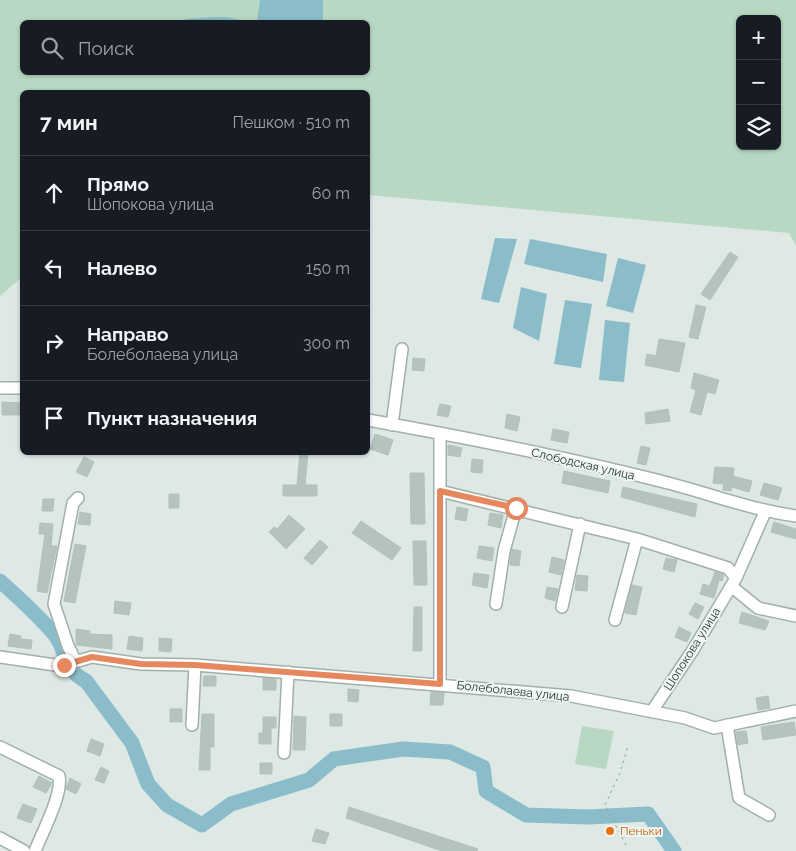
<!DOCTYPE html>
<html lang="ru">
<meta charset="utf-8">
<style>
body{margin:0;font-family:Raleway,sans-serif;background:#20242c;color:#f1f3f6}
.controls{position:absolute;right:15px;top:15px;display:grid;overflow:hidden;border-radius:8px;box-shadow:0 1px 4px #0004}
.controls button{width:45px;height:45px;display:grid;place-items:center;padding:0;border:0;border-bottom:1px solid #363941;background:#171b24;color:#f1f3f6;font:25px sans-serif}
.stop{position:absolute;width:15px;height:15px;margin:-11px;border:4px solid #e6885f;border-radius:50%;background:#fff}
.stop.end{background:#e6885f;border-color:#fff;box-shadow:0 1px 5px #0008}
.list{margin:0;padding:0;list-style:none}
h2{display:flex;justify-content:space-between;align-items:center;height:65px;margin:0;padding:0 20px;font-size:21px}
h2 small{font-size:16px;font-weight:400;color:#9ea1a6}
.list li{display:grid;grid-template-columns:32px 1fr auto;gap:15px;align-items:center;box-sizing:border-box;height:75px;padding:0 20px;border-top:1px solid #363941}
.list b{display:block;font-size:19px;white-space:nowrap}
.list p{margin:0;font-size:16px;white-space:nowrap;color:#9ea1a6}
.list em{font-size:16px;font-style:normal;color:#9ea1a6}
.icon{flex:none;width:28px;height:28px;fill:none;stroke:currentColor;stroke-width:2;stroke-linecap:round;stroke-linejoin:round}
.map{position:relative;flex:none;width:796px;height:851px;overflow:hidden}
.search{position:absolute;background:#171b24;box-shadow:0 1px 4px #0004;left:20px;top:20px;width:350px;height:55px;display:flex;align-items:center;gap:12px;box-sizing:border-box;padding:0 18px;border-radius:8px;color:#9ea1a6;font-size:19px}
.panel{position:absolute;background:#171b24;box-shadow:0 1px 4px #0004;left:20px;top:90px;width:350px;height:365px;border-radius:8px}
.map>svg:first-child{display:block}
.green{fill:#b8d8c3;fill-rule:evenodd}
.water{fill:#8abcca}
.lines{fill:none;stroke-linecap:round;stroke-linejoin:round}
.river{stroke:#8abcca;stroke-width:15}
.building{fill:#b4c3be;stroke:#b1c1bc}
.minor-casing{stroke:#a2afab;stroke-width:14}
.path{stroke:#81a99f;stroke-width:1;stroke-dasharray:2.5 4;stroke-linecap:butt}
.minor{stroke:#fff;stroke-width:11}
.route{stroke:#e6885f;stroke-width:6}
.food-dot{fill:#e8710a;stroke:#eef5f2;stroke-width:2}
.labels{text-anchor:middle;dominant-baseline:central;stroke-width:4;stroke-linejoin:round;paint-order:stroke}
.street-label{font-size:12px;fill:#213732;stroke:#eef5f2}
.food-label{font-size:12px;fill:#c56008;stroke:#eef5f2;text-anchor:start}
</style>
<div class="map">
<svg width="796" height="851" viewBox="0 0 796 851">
<rect width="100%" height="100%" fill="#dee8e4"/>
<path class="green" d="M0,0H796V246L789,233L368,195V92H22V277L0,296ZM740,19H777V146H740ZM22,22H368V72H22Z
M582,726L614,731L606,769L575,764Z"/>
<path class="water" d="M260,0H323V22H257Z
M213,17H227L248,22H183L185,19Z
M495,238L517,239L499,303L481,299Z
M530,239L607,254L603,282L524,264Z
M618,258L646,265L633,313L606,306Z
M521,287L547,294L539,341L513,328Z
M565,300L592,304L581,368L554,364Z
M605,320L630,323L624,382L599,380Z"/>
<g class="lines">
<path class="river" d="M0,581C18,597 38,615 54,634C68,651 62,669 86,681L132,743L148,784L167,805L202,825L231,804L309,780L334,759L403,749L450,752L483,767L486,791L526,815L588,817L648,814L674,851"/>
</g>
<path class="building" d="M730,252L738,257L710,300L701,294Z
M696,305L706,307L698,339L689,337Z
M659,339L685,343L679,372L645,365L647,354L656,356Z
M413,358L425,359L424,371L412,370Z
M694,373L719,380L715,394L707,392L701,415L690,412L696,390L691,388Z
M2,402L22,403V415H2Z
M440,404L451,406L448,417L437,415Z
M668,409L670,421L646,424L645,413Z
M507,414L520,417L517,431L505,428Z
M553,429L569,432L567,443L551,440Z
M375,434L393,440L388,455L370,449Z
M448,445L462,448L460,457L448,455Z
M641,446L650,448L646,465L637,463Z
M300,452H308L305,485H317V496H283V485H297Z
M84,457L94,462L87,477L76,472Z
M472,459L483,460L482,473L471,472Z
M715,467L734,468L733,476L752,481L749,492L732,487L731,491L723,490L724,484L713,483Z
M564,471L610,481L608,493L562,483Z
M410,473H424L425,524H411Z
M764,483L782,488L778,500L760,495Z
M623,487L697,504L695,517L621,497Z
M169,494H179V508H169Z
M43,499H54L53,511H42Z
M457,507L468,509L466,521L455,519Z
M80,512L91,514L90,525L78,524Z
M490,513L503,515L501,528L488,525Z
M289,515L305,529L286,549L269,532L274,527L277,529Z
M361,521L401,548L392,560L352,533Z
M774,522L796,529V539L771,532Z
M40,523L53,524L51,546H57L47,593L37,591L45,534H39Z
M320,540L328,547L312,565L304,558Z
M413,541H426L427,585H414Z
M75,544L86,546L75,603L64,601Z
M479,546L494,548L492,561L477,558Z
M512,549L521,551L519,566L510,565Z
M552,557L564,560L561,575L549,572Z
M666,558L677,560L674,572L663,569Z
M715,572L724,575L722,581L719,580L714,598L700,594L703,584L710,586Z
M474,573L489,575L487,588L472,585Z
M577,575L588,576L587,591L575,590Z
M632,585L642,587L636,615L625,613Z
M547,587L558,589L555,601L545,598Z
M115,601L131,603L129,615L114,613Z
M695,603L704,607L698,619L689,614Z
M414,607H422V651H413Z
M742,612L769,621L765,630L739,623Z
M679,627L691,633L687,642L675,637Z
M76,629L90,631L89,634L112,635V649L76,645Z
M10,634L21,636V639L32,640L31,649L8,646Z
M129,636L143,638L142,651L127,649Z
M159,638L172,639L171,652L159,651Z
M204,676H216V686H203Z
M263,678L276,679V690H263Z
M348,689L359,690L358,702L348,701Z
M431,692L444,693L443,705H430Z
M768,696L770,708L758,710L756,698Z
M170,709H182V722H170Z
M202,714H214V747H210V770H199Z
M330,714H342V726H330Z
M294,716L306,717L305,750H293Z
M263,717H276V728H271V744H259V733H263Z
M794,722L796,735L763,740L761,727Z
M746,731L748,743L738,745L736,732Z
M91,739L104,744L100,756L87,751Z
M260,763H272V774H260Z
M101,767L109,771L104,783L95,780Z
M39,776L52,783L46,793L33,787Z
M70,778L81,784L76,794L66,789Z
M23,804L37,809L31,823L17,818Z
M349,807L478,849L477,851H442L346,818Z
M316,829L329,833L325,844L312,841Z"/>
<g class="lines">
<defs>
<path id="minor" d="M0,388H22
M368,420C469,438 571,458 672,484C713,495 753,510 796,516
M392,425L402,349
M440,433V684
M440,491L637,539L728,568L736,578
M731,586L758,608L796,616
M496,604L504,551L516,508
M562,607L580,524
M615,620L637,539
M0,657L55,665H64L92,657L141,664L195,665L571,696L685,718L714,728L796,711
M75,660L68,646L54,604L73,503L78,498
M652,711L693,650L736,578L765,512
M192,725L195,665
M727,725L739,798L769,815
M0,747L59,776C63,794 42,833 35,851
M284,753L288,672
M0,838L24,851"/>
</defs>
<use href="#minor" class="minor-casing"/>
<path class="path" d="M626,845L605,805L620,773L628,746"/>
<use href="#minor" class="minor"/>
</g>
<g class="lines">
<path class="route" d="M64,665L92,657L141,664L195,665L440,684V491L516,508"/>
</g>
<circle class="food-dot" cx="610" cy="831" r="5"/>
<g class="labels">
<g class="street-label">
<text transform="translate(583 464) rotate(13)">Слободская улица</text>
<text transform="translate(692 649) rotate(-58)">Шопокова улица</text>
<text transform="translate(513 691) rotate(6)">Болеболаева улица</text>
</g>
<g class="food-label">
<text x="620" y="831">Пеньки</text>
</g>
</g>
</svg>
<div class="controls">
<button>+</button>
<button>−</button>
<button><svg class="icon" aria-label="layers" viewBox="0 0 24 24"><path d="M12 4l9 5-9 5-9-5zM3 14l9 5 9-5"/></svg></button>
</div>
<div class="stop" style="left:516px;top:508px"></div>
<div class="stop end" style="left:64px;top:665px"></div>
<div class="search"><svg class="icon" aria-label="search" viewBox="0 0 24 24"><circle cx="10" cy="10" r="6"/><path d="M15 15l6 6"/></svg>Поиск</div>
<section class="panel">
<h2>7 мин<small>Пешком · 510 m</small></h2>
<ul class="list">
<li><svg class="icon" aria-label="ahead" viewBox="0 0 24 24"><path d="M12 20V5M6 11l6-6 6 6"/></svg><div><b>Прямо</b><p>Шопокова улица</p></div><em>60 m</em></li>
<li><svg class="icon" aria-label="left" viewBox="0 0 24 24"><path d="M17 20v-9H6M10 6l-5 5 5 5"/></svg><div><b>Налево</b></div><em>150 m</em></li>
<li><svg class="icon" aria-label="right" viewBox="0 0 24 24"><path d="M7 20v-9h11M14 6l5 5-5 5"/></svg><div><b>Направо</b><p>Болеболаева улица</p></div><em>300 m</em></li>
<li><svg class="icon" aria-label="arrive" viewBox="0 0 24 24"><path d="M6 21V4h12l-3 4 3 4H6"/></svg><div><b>Пункт назначения</b></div></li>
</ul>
</section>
</div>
